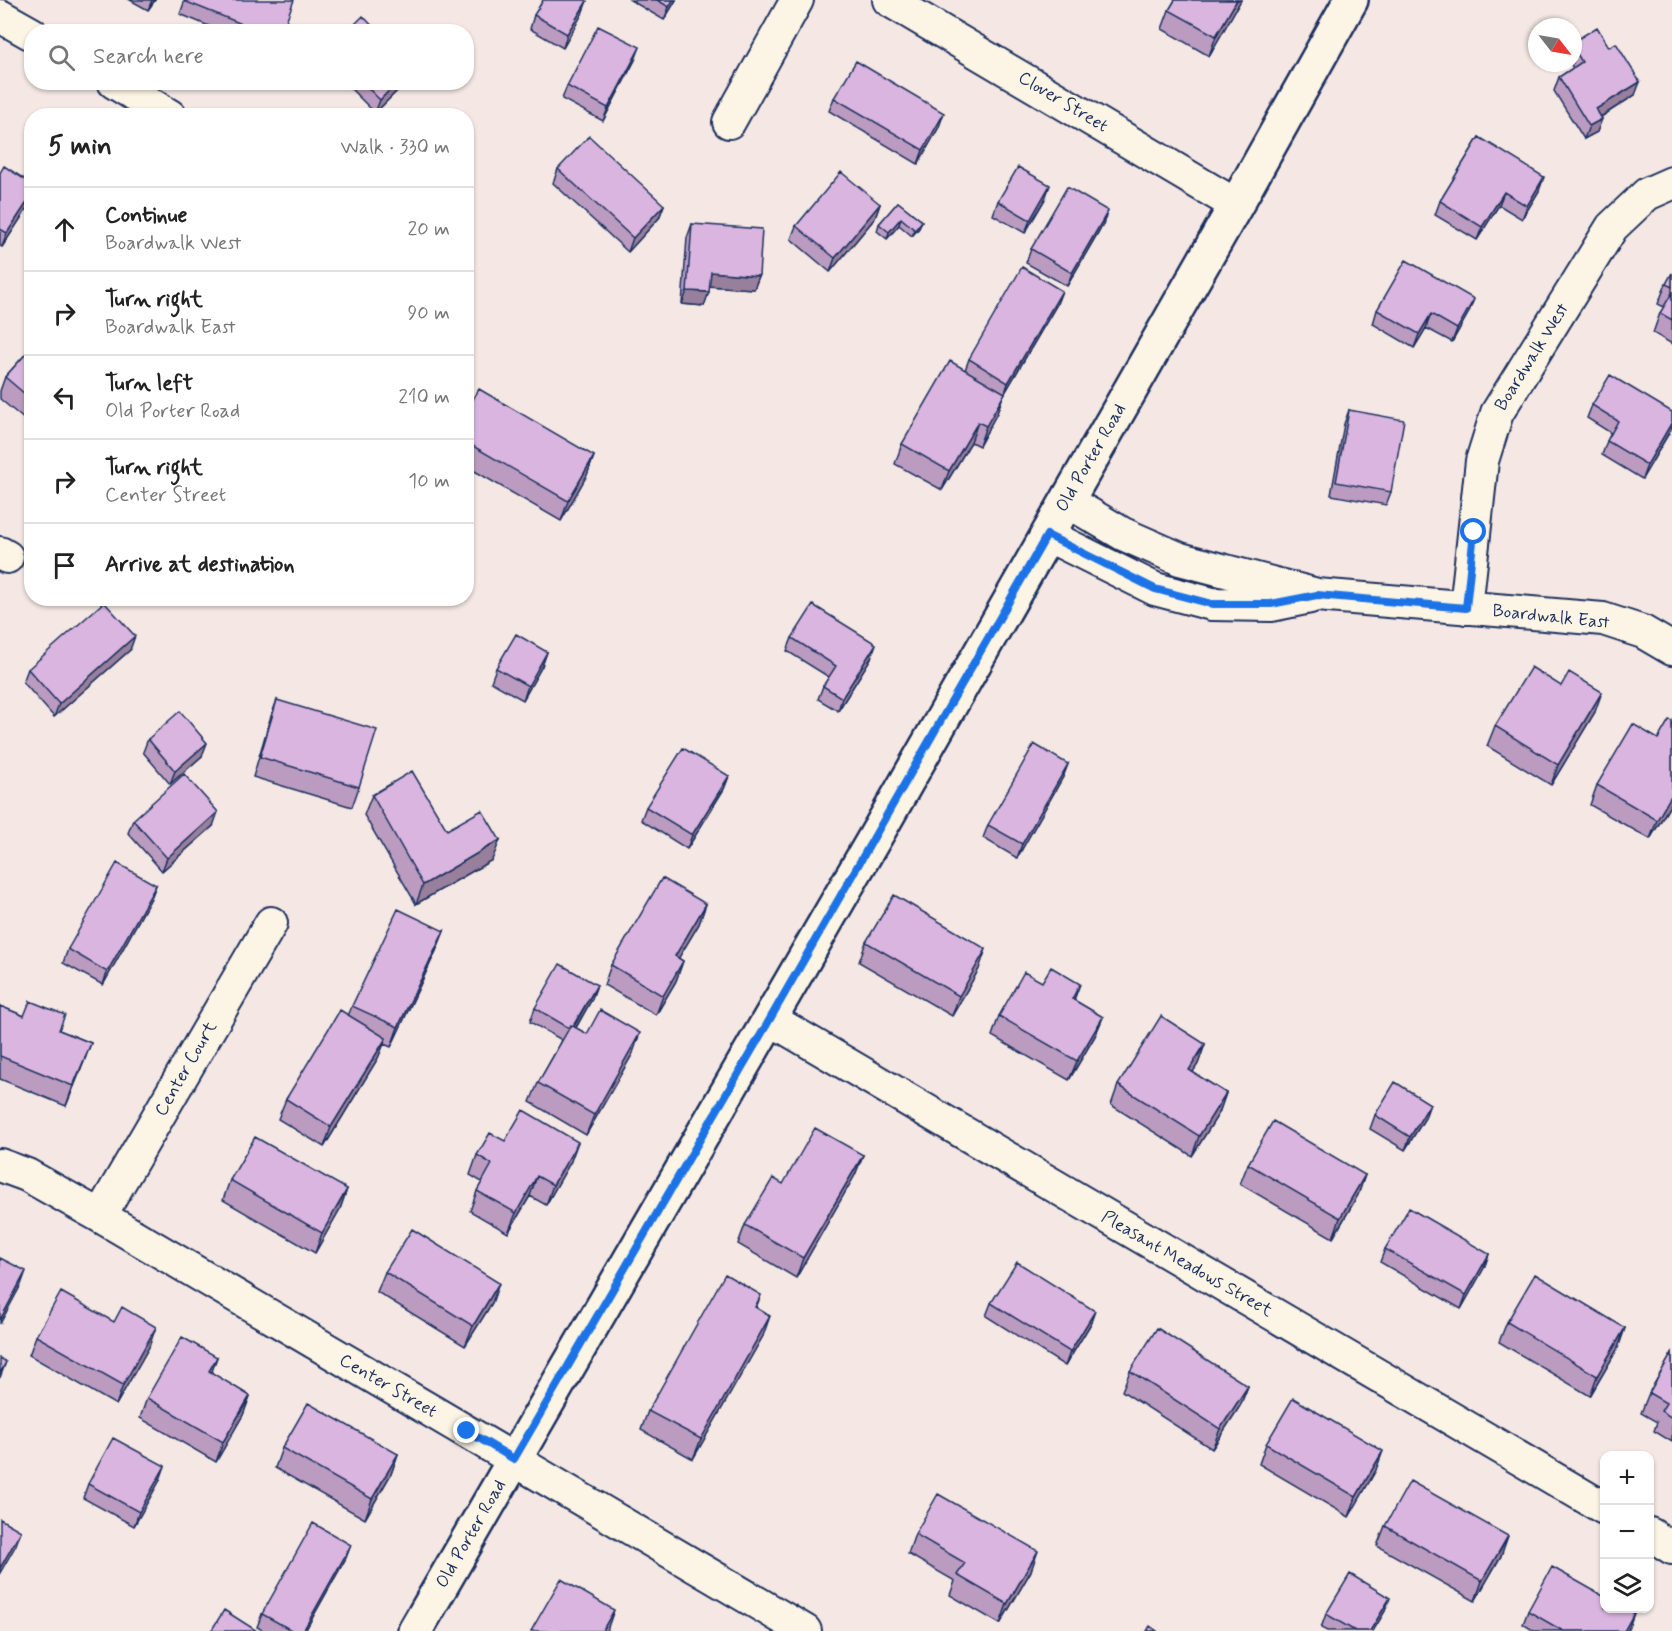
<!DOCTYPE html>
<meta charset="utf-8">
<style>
body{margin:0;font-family:Mynerve,sans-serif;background:#f2f2f2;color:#222}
.controls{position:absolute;right:18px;bottom:18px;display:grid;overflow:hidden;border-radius:12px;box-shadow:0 2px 4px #0004}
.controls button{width:54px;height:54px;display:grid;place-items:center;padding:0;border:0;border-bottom:2px solid #e0e0e0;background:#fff;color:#222;font:30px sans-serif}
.compass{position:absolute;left:1528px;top:18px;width:54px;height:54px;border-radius:50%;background:#fff;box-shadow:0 2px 4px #0004;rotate:121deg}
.stop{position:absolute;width:18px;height:18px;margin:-14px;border:4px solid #1a73e8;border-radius:50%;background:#fff}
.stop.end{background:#1a73e8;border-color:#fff;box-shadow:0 2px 6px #0008}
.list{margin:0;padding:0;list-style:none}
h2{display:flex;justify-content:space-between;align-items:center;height:78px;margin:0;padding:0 24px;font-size:26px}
h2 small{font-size:20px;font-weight:400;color:#767676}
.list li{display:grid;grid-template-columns:39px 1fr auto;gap:18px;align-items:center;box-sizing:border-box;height:84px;padding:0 24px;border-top:2px solid #e0e0e0}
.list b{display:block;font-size:22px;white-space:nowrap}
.list p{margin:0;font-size:20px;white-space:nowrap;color:#767676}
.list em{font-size:20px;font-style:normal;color:#767676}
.icon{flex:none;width:33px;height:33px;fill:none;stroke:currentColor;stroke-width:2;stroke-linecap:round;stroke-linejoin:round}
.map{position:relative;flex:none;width:1672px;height:1631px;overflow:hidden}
.search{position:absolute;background:#fff;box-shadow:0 2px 4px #0004;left:24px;top:24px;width:450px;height:66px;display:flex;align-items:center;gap:15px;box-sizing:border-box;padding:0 21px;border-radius:24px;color:#767676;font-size:22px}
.panel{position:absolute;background:#fff;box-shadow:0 2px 4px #0004;left:24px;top:108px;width:450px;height:498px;border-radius:24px}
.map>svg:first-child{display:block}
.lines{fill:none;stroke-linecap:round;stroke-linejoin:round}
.minor-casing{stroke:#1b2f5e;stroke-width:36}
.tertiary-casing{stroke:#1b2f5e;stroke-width:38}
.minor{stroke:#fcf5e5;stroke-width:32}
.tertiary{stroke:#fcf5e5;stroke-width:33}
.wall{fill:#bb9cc0;stroke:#1b2f5e;stroke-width:1.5}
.shaded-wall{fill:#987f9c;stroke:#1b2f5e;stroke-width:1.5}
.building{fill:#d9b5df;stroke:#1b2f5e;stroke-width:1.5}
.route{stroke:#1a73e8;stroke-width:8}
.labels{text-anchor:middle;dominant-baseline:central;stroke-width:5;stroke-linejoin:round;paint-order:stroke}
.street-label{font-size:18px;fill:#1b2f5e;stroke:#fcf5e5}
</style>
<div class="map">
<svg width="1672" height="1631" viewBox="0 0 1672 1631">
<rect width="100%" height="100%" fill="#f5e8e4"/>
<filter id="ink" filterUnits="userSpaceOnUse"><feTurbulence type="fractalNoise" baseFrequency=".0167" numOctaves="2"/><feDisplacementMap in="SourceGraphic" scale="12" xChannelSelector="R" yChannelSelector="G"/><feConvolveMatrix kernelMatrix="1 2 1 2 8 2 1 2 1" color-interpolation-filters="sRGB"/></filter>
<g filter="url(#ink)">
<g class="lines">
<defs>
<path id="minor" d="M889,0L1236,205
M0,16L32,34
M114,82L170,116
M729,122L797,0
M1067,501L1123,534L1180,559L1317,595L1603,619L1643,632L1672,649
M1047,535L1155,589L1212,604L1271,605L1310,597
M0,553L7,557
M1466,608L1482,461L1497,413L1612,227L1647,194L1672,183
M770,1019L1604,1508
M0,1165L27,1175L100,1216L805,1631
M100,1216L271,923
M1650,1534L1672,1548"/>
<path id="tertiary" d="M415,1631L882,825L1236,205L1351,0"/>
</defs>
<use href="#minor" class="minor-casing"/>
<use href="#tertiary" class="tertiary-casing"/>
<use href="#minor" class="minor"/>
<use href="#tertiary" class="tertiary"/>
</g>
<path class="wall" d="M130,0H155L148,10Z
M185,0L282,32H223L180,14Z
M630,0H676L664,20Z
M1175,0H1241L1209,56L1162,29L1169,10Z
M582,14L563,48L530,29L534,15Z
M1573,42L1635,95L1601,117L1597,132L1584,139L1554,91L1559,77L1573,68L1570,63H1573Z
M635,60L603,121L562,99L567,86Z
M344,82H406L375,113Z
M834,98L939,127L918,164L829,111Z
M1479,137L1539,191L1522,219L1499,205L1477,240L1435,215L1440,201Z
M558,169L664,205L659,218L628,252L553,183Z
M0,173L32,184V201L2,247L0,246Z
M1045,199L1025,233L993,215L998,201Z
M898,202L922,221L919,228L912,236L899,225L887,239L877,231L879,224Z
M880,204L875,218L830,272L791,239L796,226Z
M692,224L759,276L754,289L710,286L704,306L682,304L687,238Z
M1103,224L1067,286L1026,263L1031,249Z
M1672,273V344L1653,333L1660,313L1664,307L1658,304L1666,284Z
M1057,304L1003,396L997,413L979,446L971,442L942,490L895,464L902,444L965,370L969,359Z
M1377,310L1469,312L1452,342L1426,328L1414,348L1373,324Z
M32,347V426L0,399V391L5,377Z
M1592,405L1672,412V428L1642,479L1602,455L1607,441L1611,433L1587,418Z
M1349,410L1391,492L1386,505L1331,495L1344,424Z
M466,411L594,456L587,475L561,521L466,466Z
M792,638L871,658L838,711L818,699L823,686L829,677L787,651Z
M130,650L54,717L23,682L28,669Z
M547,652L542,666L523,700L491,682L496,668Z
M1561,686L1595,712L1551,785L1487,746L1495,726Z
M277,700L359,787L352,807L253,777L270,719Z
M1672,721V802L1650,839L1590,805L1597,785L1658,739Z
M148,739L202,756L170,784L143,752Z
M1068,764L1063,777L1017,858L983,838L988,825Z
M729,776L724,789L687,849L641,820L646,807Z
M372,795L447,830L492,860L416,904L364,815Z
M133,820L213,826L162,871L128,833Z
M156,885L151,898L103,985L63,963L68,949Z
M706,904L699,924L678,958L683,961L676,981L656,1015L604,985L611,965Z
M444,931L436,951L391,1047L384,1044L378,1058L324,1147L278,1119L286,1099L348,1016L352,1006Z
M866,942L979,969L952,1016L859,962Z
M592,999L576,1028L587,1034L633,1053L586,1135L530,1102L538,1083L562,1040L530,1022L535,1008Z
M1074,1000L1103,1017L1095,1036L1069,1080L992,1036L999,1016Z
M0,1006L91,1043L66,1106L0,1079Z
M1205,1044L1198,1064L1192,1072L1226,1093L1219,1113L1192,1156L1111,1105L1118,1085Z
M1375,1115L1425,1118L1405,1150L1370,1129Z
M505,1141L571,1161L546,1205L530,1196L508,1233L470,1211L477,1191L482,1182L470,1175L477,1155Z
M863,1155L855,1175L796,1278L738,1244L745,1225L783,1184Z
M1248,1164L1365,1175L1358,1195L1333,1238L1240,1184Z
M230,1180L347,1189L340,1209L315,1253L223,1200Z
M1385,1249L1489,1254L1484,1268L1461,1309L1380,1262Z
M385,1272L499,1283L492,1303L465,1346L377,1292Z
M761,1295L756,1308L763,1336L693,1459L641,1430L648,1411Z
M991,1303L1090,1325L1065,1366L986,1316Z
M1507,1322L1625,1328L1618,1348L1590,1396L1499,1342Z
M36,1336L149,1347L116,1405L29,1355Z
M1672,1353V1442L1654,1431L1657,1422L1641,1413L1649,1393Z
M217,1357L211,1373L250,1396L243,1415L216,1462L140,1418L147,1398Z
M1130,1371L1248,1386L1240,1406L1212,1449L1122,1391Z
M1266,1444L1376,1470L1349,1517L1259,1464Z
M282,1448L398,1454L391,1474L365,1519L275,1468Z
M160,1480L134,1526L83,1498L88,1484Z
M1385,1526L1501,1556L1475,1601L1377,1546Z
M915,1534L1031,1571L1000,1624L950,1595L955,1581L908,1554Z
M346,1558L305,1631H264L257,1627L262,1614Z
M1385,1611L1373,1631H1327L1321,1628L1326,1614Z
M1528,1611L1634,1613L1627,1631H1534L1523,1624Z"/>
<path class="shaded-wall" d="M152,0H155L148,10Z
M673,0H676L664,20L669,7Z
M1237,0H1241L1209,56L1216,36Z
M587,1L582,14L563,48L567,34Z
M640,47L635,60L603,121L608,108Z
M397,82H406L375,113L380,100Z
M1640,82L1635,95L1591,123L1596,109Z
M944,113L939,127L918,164L923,150Z
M1602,119L1597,132L1584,139L1589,126Z
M1544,177L1539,191L1522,219L1527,206Z
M1050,185L1045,199L1025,233L1030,220Z
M1504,192L1499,205L1477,240L1482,227Z
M32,195V201L2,247L7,233Z
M880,204L875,218L830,272L835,258Z
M664,205L659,218L628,252L633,238Z
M1108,211L1103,224L1067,286L1072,273Z
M901,218L899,225L887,239L889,232Z
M922,221L919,228L912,236L915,230Z
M711,272L759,276L754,289L706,286Z
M687,291L709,292L704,306L682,304Z
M1062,291L1057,304L1003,396L997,413L979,446L986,426L1005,393L1008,383Z
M1474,299L1469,312L1452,342L1457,329Z
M1431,314L1426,328L1414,348L1419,334Z
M978,422L971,442L942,490L949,471Z
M1672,422V427L1642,479L1647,465Z
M594,456L587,475L561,521L568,501Z
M135,636L130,650L54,717L59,704Z
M876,644L871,658L838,711L842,698Z
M547,652L542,666L523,700L528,686Z
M1602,692L1595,712L1551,785L1558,765Z
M207,743L202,756L170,784L175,771Z
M1068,764L1063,777L1017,858L1022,844Z
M729,776L724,789L687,849L692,835Z
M1672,794V802L1650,839L1657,820Z
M218,812L213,826L162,871L167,858Z
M500,840L492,860L416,904L423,885Z
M156,885L151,898L103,985L107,972Z
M706,904L699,924L668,976L675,956Z
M444,931L436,951L391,1047L398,1027Z
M986,949L979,969L952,1016L959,996Z
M683,961L676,981L656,1015L663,996Z
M1080,984L1073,1003L1072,999Z
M597,985L592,999L567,1043L572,1030Z
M1103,1017L1095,1036L1069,1080L1077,1061Z
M640,1033L633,1053L586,1135L594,1115Z
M386,1038L378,1058L324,1147L331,1127Z
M91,1043L84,1062L66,1106L73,1086Z
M1205,1044L1198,1064L1182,1090L1189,1070Z
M1226,1093L1219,1113L1192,1156L1199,1136Z
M1430,1104L1425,1118L1405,1150L1410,1137Z
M578,1142L571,1161L546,1205L553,1185Z
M863,1155L855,1175L796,1278L803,1258Z
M1365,1175L1358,1195L1333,1238L1340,1218Z
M537,1176L530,1196L508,1233L516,1213Z
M347,1189L340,1209L315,1253L322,1233Z
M1489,1254L1484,1268L1461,1309L1466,1295Z
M26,1271L21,1285L0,1324V1320Z
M499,1283L492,1303L465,1346L473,1326Z
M1095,1311L1090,1325L1065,1366L1070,1352Z
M770,1316L763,1336L693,1459L701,1439Z
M156,1327L149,1347L116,1405L123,1385Z
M1625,1328L1618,1348L1590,1396L1597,1376Z
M217,1357L210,1377L209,1371Z
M6,1362L1,1375L0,1378V1373Z
M1248,1386L1240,1406L1212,1449L1220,1429Z
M250,1396L243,1415L216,1462L223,1442Z
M1383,1451L1376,1470L1349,1517L1356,1497Z
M398,1454L391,1474L365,1519L372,1499Z
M165,1466L160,1480L134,1526L139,1512Z
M21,1531L16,1545L0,1573V1568Z
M1508,1536L1501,1556L1475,1601L1482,1581Z
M351,1545L346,1558L305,1631H303Z
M1038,1551L1031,1571L1000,1624L1007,1604Z
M1390,1598L1385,1611L1373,1631H1370Z
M614,1610L607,1630L606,1631H602Z
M1634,1613L1629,1627L1627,1631H1624Z"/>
<path class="building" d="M185,0H294L282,32H262L184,1Z
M543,0H585L587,1L567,34L534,15Z
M657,0H673L669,7Z
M1175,0H1237L1216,36L1169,10Z
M363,16L378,32H347Z
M598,26L640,47L608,108L567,86Z
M1597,27L1609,47L1616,43L1640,82L1596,109L1602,119L1589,126L1559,77L1582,62L1573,47V42Z
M856,61L944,113L923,150L834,98Z
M362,82H397L380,100Z
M589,136L664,205L633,238L558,169Z
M1479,137L1544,177L1527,206L1504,192L1482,227L1440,201Z
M4,166L32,184V195L7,233L0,229V173Z
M1018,167L1050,185L1030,220L998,201Z
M841,172L880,204L835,258L796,226Z
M1067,187L1108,211L1072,273L1031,249Z
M898,202L922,221L915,230L901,218L889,232L879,224Z
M692,224L762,229L759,276L711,272L709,292L687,291Z
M1406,260L1474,299L1457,329L1431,314L1419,334L1377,310Z
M1022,267L1062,291L1008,383L969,359Z
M1672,273V287L1666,284Z
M1672,293V320L1660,313Z
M32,347V400L5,377Z
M950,361L1005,393L986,426L978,422L949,471L902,444Z
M1610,375L1672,412V422L1647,465L1607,441L1618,421L1592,405Z
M479,389L594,456L568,501L466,442V411Z
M1349,410L1404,420L1391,492L1336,482Z
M104,602L135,636L59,704L28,669Z
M813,605L876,644L842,698L823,686L836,666L792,638Z
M516,634L547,652L528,686L496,668Z
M1531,667L1561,686L1569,672L1602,692L1558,765L1495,726Z
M277,700L377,730L359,787L260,757Z
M180,711L207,743L175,771L148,739Z
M1669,720L1672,721V794L1657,820L1597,785L1633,724L1658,739Z
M1034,744L1068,764L1022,844L988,825Z
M683,748L729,776L692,835L646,807Z
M412,771L447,830L482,810L500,840L423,885L372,795Z
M184,774L218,812L167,858L133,820Z
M117,863L156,885L107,972L68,949Z
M662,878L706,904L675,956L683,961L663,996L611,965Z
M894,895L986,949L959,996L866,942Z
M398,909L444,931L398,1027L352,1006Z
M560,964L597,985L573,1026L571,1025L569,1028L535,1008Z
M1051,967L1080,984L1072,999L1103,1017L1077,1061L999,1016L1024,972L1042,982Z
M30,1001L65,1015L59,1030L91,1043L73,1086L0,1056V1006L24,1016Z
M340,1010L386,1038L331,1127L286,1099Z
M600,1010L640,1033L594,1115L538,1083L571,1025L587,1034Z
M1161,1016L1205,1044L1189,1070L1226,1093L1199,1136L1118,1085Z
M1395,1082L1430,1104L1410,1137L1375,1115Z
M523,1110L578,1142L553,1185L537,1176L516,1213L477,1191L492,1164L477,1155L490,1133L505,1141Z
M1273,1121L1365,1175L1340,1218L1248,1164Z
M815,1128L863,1155L803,1258L745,1225L773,1178L783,1184Z
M255,1137L347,1189L322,1233L230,1180Z
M1409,1208L1489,1254L1466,1295L1385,1249Z
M412,1229L499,1283L473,1326L385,1272Z
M0,1258L26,1271L0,1320Z
M1017,1262L1095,1311L1070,1352L991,1303Z
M725,1274L761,1295L755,1307L770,1316L701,1439L648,1411Z
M1535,1274L1625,1328L1597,1376L1507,1322Z
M61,1292L114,1322L122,1307L156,1327L123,1385L36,1336Z
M1157,1328L1248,1386L1220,1429L1130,1371Z
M182,1337L217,1357L209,1371L250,1396L223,1442L147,1398Z
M1672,1353V1418L1661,1411L1666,1403L1649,1393Z
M0,1358L6,1362L0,1373Z
M1293,1398L1383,1451L1356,1497L1266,1444Z
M308,1403L398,1454L372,1499L282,1448Z
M113,1438L165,1466L139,1512L88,1484Z
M1410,1481L1508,1536L1482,1581L1385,1526Z
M938,1494L1038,1551L1007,1604L957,1575L965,1563L915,1534Z
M0,1519L21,1531L0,1568Z
M313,1523L351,1545L303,1631H293L262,1614Z
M1552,1567L1605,1597V1608H1626L1634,1613L1624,1631H1563L1528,1611Z
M1350,1574L1390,1598L1370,1631H1355L1326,1614Z
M561,1579L614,1610L602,1631H531Z
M224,1610L257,1631H211Z
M1150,1626L1157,1631H1147Z"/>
</g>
<g class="lines" filter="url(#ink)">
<path class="route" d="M467,1431L514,1459L770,1019L1047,535L1155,589L1212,604H1271L1317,595L1466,608L1474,532"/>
</g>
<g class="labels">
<g class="street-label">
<text transform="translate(1063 102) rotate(31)">Clover Street</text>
<text transform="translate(1532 357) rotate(-58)">Boardwalk West</text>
<text transform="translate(1091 458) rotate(-60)">Old Porter Road</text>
<text transform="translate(1551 617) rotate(6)">Boardwalk East</text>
<text transform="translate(186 1069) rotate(-60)">Center Court</text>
<text transform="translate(1187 1264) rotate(30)">Pleasant Meadows Street</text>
<text transform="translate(388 1386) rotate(30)">Center Street</text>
<text transform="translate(471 1534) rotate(-60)">Old Porter Road</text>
</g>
</g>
</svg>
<div class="controls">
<button>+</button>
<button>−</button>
<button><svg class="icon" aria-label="layers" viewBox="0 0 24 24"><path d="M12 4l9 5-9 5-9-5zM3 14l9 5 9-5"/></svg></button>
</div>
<svg class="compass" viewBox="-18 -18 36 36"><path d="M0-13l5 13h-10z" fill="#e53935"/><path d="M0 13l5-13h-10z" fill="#767676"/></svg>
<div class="stop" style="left:1474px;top:532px"></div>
<div class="stop end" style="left:467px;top:1431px"></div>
<div class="search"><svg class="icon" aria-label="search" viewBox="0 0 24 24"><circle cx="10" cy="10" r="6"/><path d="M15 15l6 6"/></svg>Search here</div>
<section class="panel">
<h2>5 min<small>Walk · 330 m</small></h2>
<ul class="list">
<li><svg class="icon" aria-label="ahead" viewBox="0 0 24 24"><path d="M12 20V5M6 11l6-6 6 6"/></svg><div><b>Continue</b><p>Boardwalk West</p></div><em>20 m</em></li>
<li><svg class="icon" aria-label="right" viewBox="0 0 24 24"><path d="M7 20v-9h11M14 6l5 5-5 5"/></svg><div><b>Turn right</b><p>Boardwalk East</p></div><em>90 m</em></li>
<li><svg class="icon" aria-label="left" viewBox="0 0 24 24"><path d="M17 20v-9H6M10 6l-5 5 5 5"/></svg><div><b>Turn left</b><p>Old Porter Road</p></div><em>210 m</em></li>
<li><svg class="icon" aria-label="right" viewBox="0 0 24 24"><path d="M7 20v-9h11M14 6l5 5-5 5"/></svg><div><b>Turn right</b><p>Center Street</p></div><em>10 m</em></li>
<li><svg class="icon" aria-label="arrive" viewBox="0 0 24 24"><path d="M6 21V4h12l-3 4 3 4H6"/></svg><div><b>Arrive at destination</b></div></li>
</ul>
</section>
</div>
